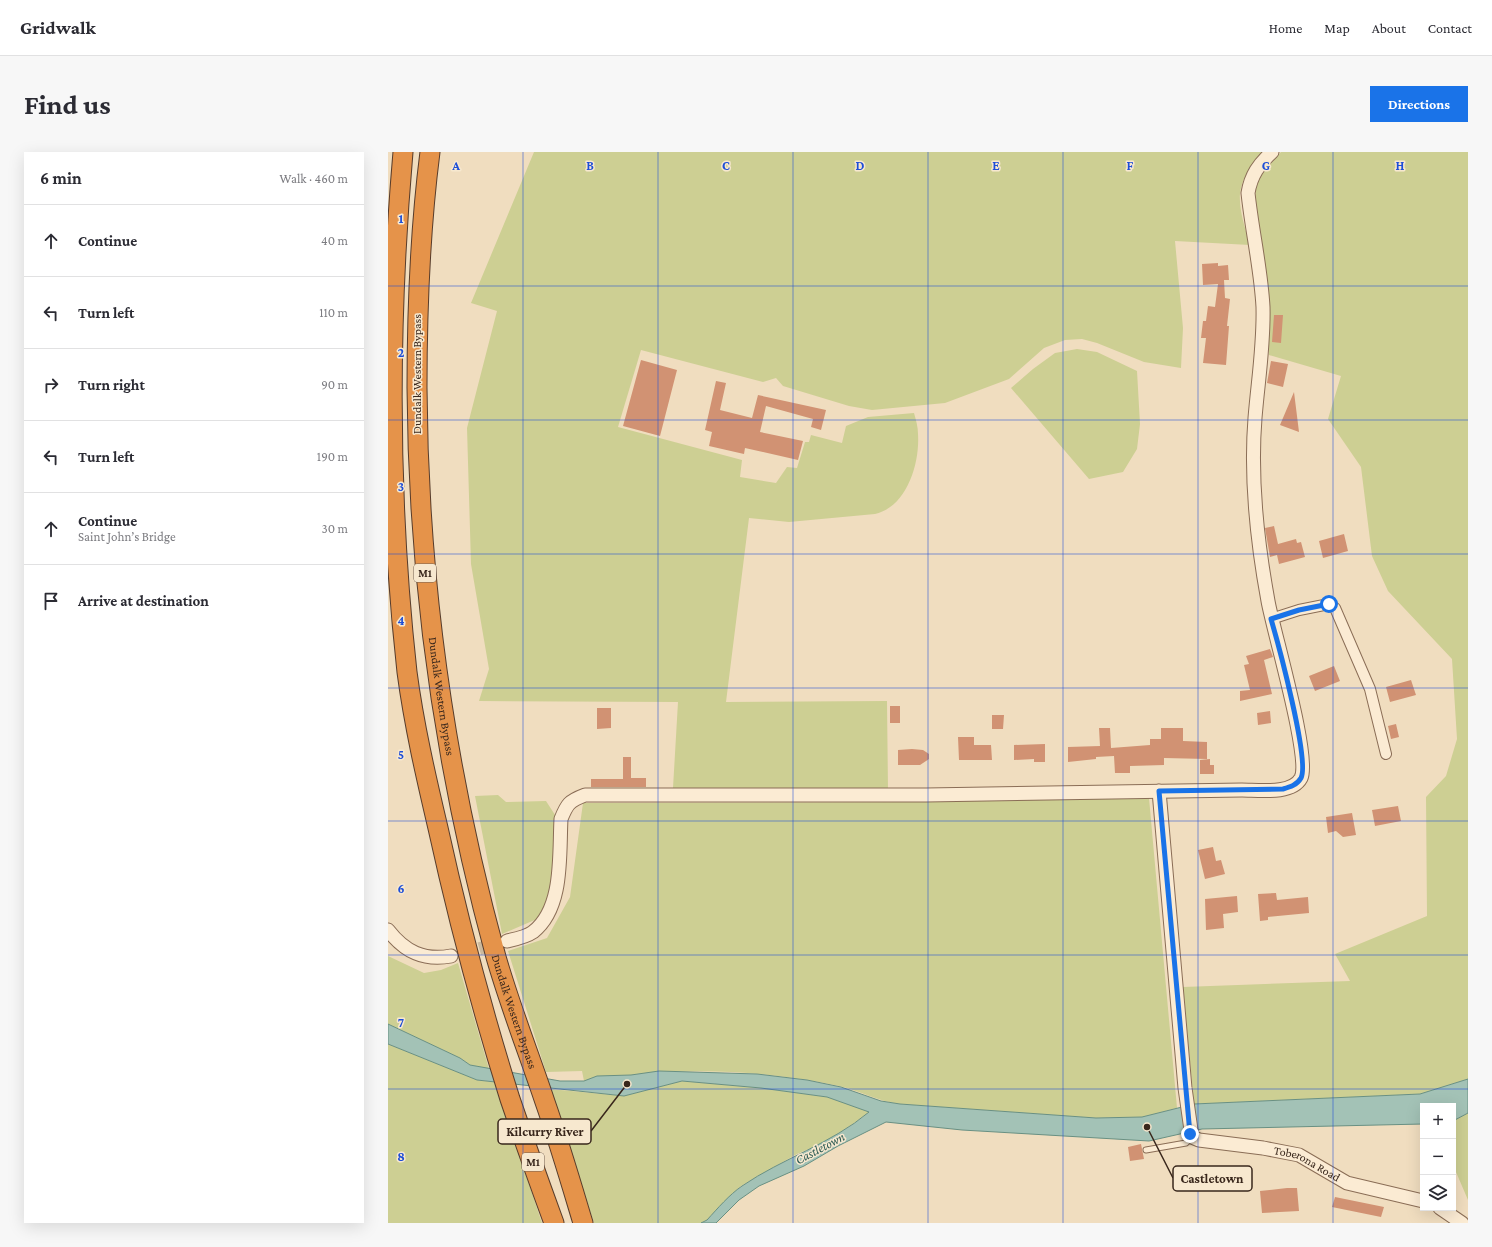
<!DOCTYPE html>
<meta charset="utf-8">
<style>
body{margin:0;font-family:"Crimson Pro",serif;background:#f7f7f7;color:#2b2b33}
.controls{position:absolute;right:12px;bottom:12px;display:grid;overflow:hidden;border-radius:0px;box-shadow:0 4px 16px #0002}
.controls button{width:36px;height:36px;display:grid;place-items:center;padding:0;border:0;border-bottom:1px solid #e1e1e2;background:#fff;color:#2b2b33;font:20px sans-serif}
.stop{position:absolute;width:12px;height:12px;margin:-9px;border:3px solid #1a73e8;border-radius:50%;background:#fff}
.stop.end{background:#1a73e8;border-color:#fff;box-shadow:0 1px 4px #0008}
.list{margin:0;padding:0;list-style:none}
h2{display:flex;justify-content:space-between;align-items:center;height:52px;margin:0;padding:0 16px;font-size:17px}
h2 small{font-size:13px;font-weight:400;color:#7c7c81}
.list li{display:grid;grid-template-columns:26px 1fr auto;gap:12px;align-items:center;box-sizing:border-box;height:72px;padding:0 16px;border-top:1px solid #e1e1e2}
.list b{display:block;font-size:15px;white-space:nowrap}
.list p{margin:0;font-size:13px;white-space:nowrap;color:#7c7c81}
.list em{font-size:13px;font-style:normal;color:#7c7c81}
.icon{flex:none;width:22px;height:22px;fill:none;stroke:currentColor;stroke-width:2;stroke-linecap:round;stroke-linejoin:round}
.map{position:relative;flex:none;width:1080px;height:1071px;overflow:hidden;border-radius:0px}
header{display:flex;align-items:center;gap:24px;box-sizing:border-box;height:56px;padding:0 20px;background:#fff;border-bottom:1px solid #e1e1e2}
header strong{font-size:19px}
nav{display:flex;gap:22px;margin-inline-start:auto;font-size:14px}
.intro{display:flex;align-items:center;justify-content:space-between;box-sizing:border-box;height:96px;padding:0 24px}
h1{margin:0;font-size:28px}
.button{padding:10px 18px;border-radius:0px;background:#1a73e8;color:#fff;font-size:14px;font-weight:700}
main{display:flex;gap:24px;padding:0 24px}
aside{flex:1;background:#fff;border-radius:0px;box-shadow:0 4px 16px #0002}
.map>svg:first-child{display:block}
.green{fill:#cdcf93}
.water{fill:#a3c2b6;stroke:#699083}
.building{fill:#d19273}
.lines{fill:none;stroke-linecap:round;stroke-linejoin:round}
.tertiary-tunnel{stroke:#cbb99e;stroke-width:13;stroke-dasharray:13 6;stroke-linecap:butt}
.service-casing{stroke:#8a6d56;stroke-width:7}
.minor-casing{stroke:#8a6d56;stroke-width:12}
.tertiary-casing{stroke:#8a6d56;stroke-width:15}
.motorway-casing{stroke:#573c2b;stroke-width:21}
.service{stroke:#fbebd3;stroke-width:5}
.minor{stroke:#fbebd3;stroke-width:10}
.tertiary{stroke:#fbebd3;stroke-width:13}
.motorway{stroke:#e5934a;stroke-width:19}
.route{stroke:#1a73e8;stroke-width:5}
.grid{fill:none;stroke:#1d4ed8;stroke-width:1;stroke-opacity:0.55}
.labels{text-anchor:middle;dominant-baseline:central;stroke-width:3;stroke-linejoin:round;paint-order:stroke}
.shield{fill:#f7e8cf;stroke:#726152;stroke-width:1}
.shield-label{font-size:11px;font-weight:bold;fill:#39271c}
.street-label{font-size:12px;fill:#39271c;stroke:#f7e8cf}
.water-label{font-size:13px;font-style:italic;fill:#2a5952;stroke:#f7e8cf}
.grid-label{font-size:13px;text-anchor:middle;font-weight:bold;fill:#1d4ed8;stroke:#f7e8cf;stroke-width:3;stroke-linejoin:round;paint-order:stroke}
.leader{fill:none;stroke:#39271c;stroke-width:1.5}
.callout-dot{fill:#39271c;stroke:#f7e8cf;stroke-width:1.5}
.callout{fill:#f7e8cf;stroke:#39271c;stroke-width:1.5}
.callout-label{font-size:13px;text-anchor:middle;font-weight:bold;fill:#39271c}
</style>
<header>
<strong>Gridwalk</strong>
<nav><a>Home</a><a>Map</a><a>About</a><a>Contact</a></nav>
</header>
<div class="intro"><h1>Find us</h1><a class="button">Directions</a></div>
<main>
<aside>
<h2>6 min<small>Walk · 460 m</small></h2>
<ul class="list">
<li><svg class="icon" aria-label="ahead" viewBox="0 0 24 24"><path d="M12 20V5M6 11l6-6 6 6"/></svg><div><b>Continue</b></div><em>40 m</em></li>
<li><svg class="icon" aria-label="left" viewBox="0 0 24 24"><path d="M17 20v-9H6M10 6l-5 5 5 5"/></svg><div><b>Turn left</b></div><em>110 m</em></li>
<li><svg class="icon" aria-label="right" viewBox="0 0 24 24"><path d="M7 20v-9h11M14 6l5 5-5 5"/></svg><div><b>Turn right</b></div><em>90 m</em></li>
<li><svg class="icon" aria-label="left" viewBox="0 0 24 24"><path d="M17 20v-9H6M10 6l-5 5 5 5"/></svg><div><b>Turn left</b></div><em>190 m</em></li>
<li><svg class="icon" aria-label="ahead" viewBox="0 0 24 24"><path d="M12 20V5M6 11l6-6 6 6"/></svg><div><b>Continue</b><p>Saint John’s Bridge</p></div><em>30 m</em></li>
<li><svg class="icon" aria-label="arrive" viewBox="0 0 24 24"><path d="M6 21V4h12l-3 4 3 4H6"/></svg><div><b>Arrive at destination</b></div></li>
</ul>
</aside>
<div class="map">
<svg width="1080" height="1071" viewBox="0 0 1080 1071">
<rect width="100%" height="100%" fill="#f0ddbf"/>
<path class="green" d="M146,0H878C842,32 850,52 862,93L787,89L795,176L793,216L756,210L709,191L694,187L677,188L656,196L621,227L557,251L484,258L461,254L395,234L388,226L375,230L253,198L230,275L354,308L352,325L388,331L399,315L409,316L417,290H421L423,283L454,291L458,274L480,265L526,261C528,268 530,275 530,282C532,313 518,355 487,362L401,370L361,366L338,550L499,549L500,638L285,636L290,550L91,549L101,517L83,412L79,276L109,159L83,151Z
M893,0H1080V927L1032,942L806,952L795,835L962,829L947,802L1039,764L1038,645L1058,624L1069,587L1064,507L1000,439L984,404L973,315L940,267L953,224L881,203L880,134L866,50L870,26Z
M689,197L709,200L749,219L752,272L749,297L735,320L701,327L623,236L645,217L667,201Z
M110,643L118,650L158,649L169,666L161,747L149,767L114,782L87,644Z
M761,646L789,956L754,965L708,966L512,952C489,949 472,939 451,934C386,920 311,915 245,923C228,924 212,923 196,929L194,919L158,920L120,799L159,786L182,745L195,651L514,650Z
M0,804L36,821L53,818L70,811L101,917L82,913L72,906L0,872Z
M0,892L89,928L107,930L154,1071H0Z
M294,929L373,936L439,945L482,960L440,989L409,1002L353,1034L319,1068L313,1071H206L162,937L236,944Z
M1080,961V1048L1065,1013V969Z"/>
<path class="water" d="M0,872L72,906L82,913L172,929H196L209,924L243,923L271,919L369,922L419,928L453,935L493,949L512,952L708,966L754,965L806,952L1032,942L1080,927V961L1065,969V954H1035V972L814,977L761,989L574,978L498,970L450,994L416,1014L371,1034L351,1048L328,1071H313L319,1068C330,1056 341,1043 354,1034C395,1006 443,992 481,960L439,945L373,936L294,929L236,944L89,928L0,892Z"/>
<path class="building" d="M830,111V114L840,113L841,128H836L837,146L842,147L839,174H841L838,213L815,211L818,186H813L815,169H818L820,154L827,155L830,132L815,133L814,112Z
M886,163H895L893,191L884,190Z
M253,208L289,218L272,284L235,274Z
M883,209L900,212L895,235L879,231Z
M328,229L338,231L332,258L364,266L370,243L438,258L433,278L423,275L425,267L378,254L372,280L415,289L410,308L357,296L356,302L321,294L324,280L317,278Z
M906,240L911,280L892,273Z
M886,374L890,392L908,387L909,391L913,390L917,405L891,412L889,403L882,405L877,376Z
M956,382L960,399L935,406L931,389Z
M882,497L885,505L876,508L884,542L852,549V539L862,538L856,513L861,512L858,504Z
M946,514L952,529L927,539L921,524Z
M1023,528L1028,543L1002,550L998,535Z
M502,554H512V571H502Z
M209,556H223V576L209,577Z
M882,559L883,571L870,573L869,561Z
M604,563H616L615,577H604Z
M1008,572L1011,585L1003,587L1000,574Z
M711,576H722L723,596L762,593V587H773V576H795V589L819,590V607L776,606V613L742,614V621H727L726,604L708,605V607L680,610V595L712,594Z
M570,585H586V593H603L604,608H571Z
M657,592V610H646V607L626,608V593Z
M524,597L535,598L541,602V607L532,613H510V598Z
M235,605H243V626H258V635H203V627H235Z
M822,607V613H826V622H812V608Z
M1010,654L1013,669L987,674L984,658Z
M964,661L968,683L955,685L948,679L940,681L938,665Z
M825,695L828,709L833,708L837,722L817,727L810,698Z
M888,741L889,748L920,745L921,761L880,765V768L872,769L870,742Z
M849,744L850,760L835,762L836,776L818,778L817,747Z
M753,992L756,1007L742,1009L740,995Z
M899,1036H909L911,1059L874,1061L872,1039Z
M947,1045L996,1055L993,1065L944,1055Z"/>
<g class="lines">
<path class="tertiary-tunnel" d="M73,802L112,791"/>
<defs>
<path id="service" d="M758,998L798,991L804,985"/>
<path id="minor" d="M883,467L911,458L941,452L947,456L982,537L998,602"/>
<g id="tertiary">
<path id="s1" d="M771,639L797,936L804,985L811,988L875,996L911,1003L959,1031L1035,1049"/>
<path d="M0,778C17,800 36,809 63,804"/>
<path d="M119,789C128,787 138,785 145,780C176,756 171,702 173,667C179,652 181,649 197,643H538L854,638C870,638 904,643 913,626C923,606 885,478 880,449C869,389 862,328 867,266C870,229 876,193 875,155C873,117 864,79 860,41C863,23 871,12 884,0"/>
<path d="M1052,1056L1074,1071"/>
</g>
<g id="motorway">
<path d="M15,0C0,173 0,348 19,520C26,573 38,625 50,676C70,767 94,858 122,947C136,988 151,1030 166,1071"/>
<path id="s2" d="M42,0C32,78 29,157 29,236C30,429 57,619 108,805C122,854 141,902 157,950C171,990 183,1031 195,1071"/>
</g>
</defs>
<use href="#service" class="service-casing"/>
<use href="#minor" class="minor-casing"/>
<use href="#tertiary" class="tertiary-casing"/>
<use href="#motorway" class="motorway-casing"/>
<use href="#service" class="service"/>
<use href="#minor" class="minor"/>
<use href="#tertiary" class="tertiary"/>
<use href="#motorway" class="motorway"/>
</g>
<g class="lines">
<path class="route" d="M802,982L771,639L895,637C902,635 909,633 913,626C922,609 890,491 883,467L911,458L941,452"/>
</g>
<path class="grid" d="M135,0V1071M270,0V1071M405,0V1071M540,0V1071M675,0V1071M810,0V1071M945,0V1071M0,134H1080M0,268H1080M0,402H1080M0,536H1080M0,669H1080M0,803H1080M0,937H1080"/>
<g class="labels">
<g class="shield">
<rect x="26" y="412" width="22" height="18" rx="3"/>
<rect x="134" y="1001" width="22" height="18" rx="3"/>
</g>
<g class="shield-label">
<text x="37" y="421">M1</text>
<text x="145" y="1010">M1</text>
</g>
<g class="street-label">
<text transform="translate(29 222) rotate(-90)">Dundalk Western Bypass</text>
<text stroke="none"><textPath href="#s2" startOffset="546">Dundalk Western Bypass</textPath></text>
<text stroke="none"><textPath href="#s2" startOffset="870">Dundalk Western Bypass</textPath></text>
<text stroke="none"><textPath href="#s1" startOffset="467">Toberona Road</textPath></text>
</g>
<g class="water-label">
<text transform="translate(432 996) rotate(-28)">Castletown</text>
</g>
</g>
<g class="grid-label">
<text x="68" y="18">A</text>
<text x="202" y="18">B</text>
<text x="338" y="18">C</text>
<text x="472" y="18">D</text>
<text x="608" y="18">E</text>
<text x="742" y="18">F</text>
<text x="878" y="18">G</text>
<text x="1012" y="18">H</text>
<text x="13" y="71">1</text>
<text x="13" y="205">2</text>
<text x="13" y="339">3</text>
<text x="13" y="473">4</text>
<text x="13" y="607">5</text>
<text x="13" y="741">6</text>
<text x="13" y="875">7</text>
<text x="13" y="1009">8</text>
</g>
<path class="leader" d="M239 932L203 979M759 975L785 1026"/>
<g class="callout-dot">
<circle cx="239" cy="932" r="4"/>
<circle cx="759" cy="975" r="4"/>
</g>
<g class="callout">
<rect x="110" y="967" width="93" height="25" rx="4"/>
<rect x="785" y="1014" width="79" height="25" rx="4"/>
</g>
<g class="callout-label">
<text x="157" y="984">Kilcurry River</text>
<text x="824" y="1031">Castletown</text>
</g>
</svg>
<div class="controls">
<button>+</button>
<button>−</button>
<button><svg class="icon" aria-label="layers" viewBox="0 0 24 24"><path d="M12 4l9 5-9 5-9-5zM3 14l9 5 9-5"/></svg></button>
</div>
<div class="stop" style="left:941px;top:452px"></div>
<div class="stop end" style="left:802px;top:982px"></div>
</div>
</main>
